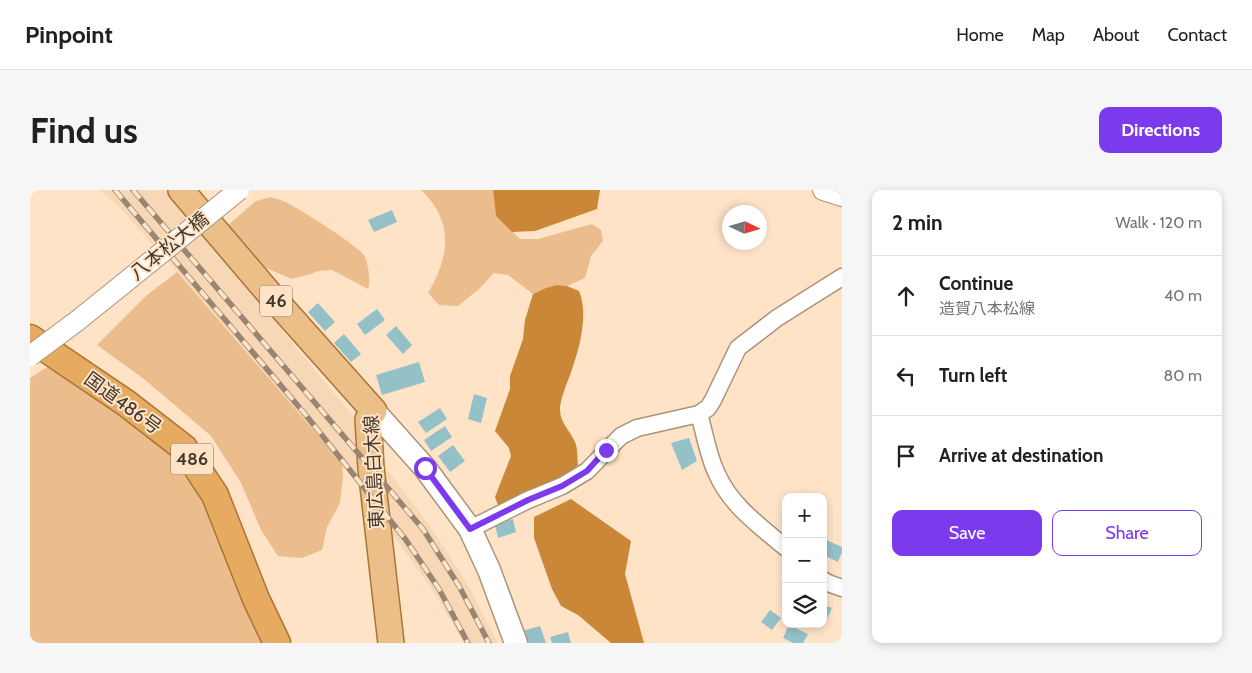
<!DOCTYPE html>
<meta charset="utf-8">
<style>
body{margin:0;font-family:Cabin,"Noto Sans JP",sans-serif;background:#f6f6f6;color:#202124}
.controls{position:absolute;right:15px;bottom:15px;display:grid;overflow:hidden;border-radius:10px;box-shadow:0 2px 8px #0003}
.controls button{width:45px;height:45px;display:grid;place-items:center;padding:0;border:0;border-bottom:1px solid #e0e0e0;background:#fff;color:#202124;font:25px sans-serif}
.compass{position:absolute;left:692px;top:15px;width:45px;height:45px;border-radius:50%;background:#fff;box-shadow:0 2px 8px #0003;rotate:94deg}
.stop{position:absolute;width:15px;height:15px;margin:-11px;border:4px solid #7c3aed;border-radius:50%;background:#fff}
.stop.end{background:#7c3aed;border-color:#fff;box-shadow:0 1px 5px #0008}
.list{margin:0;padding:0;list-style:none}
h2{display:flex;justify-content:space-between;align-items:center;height:65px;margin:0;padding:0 20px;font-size:21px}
h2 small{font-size:16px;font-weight:400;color:#757577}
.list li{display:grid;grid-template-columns:32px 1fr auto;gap:15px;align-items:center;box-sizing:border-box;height:80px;padding:0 20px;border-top:1px solid #e0e0e0}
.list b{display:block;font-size:19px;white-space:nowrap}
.list p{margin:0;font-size:16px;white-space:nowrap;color:#757577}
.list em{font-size:16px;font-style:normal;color:#757577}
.actions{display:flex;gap:10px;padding:15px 20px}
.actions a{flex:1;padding:11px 0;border:1px solid #7c3aed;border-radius:10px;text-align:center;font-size:18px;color:#7c3aed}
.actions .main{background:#7c3aed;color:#fff}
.icon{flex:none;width:28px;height:28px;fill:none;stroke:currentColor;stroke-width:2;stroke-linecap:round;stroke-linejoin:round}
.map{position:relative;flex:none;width:812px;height:453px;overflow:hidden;border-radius:10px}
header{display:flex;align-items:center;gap:30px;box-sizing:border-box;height:70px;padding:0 25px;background:#fff;border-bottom:1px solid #e0e0e0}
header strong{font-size:24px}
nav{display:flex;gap:28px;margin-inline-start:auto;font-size:18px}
.intro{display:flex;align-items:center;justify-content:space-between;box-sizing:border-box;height:120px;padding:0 30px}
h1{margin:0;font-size:35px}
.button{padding:12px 22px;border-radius:10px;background:#7c3aed;color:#fff;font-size:18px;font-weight:700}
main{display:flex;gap:30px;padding:0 30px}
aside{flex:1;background:#fff;border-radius:10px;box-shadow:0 2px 8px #0003}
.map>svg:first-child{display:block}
.built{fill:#f7d7b5}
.green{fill:#ecbd8c}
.water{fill:#ca8738}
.building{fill:#94c1c7}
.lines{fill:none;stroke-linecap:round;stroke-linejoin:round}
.minor-casing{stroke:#ac9278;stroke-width:19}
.tertiary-casing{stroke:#ac9278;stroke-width:22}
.secondary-casing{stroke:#ac9278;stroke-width:25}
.primary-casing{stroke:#a97435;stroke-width:28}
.trunk-casing{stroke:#a97435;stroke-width:29}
.minor{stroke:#fff;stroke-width:16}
.tertiary{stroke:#fff;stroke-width:20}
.secondary{stroke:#fff;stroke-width:22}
.primary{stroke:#ecbf88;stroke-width:25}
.trunk{stroke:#e6aa60;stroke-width:26}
.rail-casing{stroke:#988672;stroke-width:5.5}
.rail{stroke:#ffe3c7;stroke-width:4;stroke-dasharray:11;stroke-linecap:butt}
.tertiary-bridge-casing{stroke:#ac9278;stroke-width:22;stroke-linecap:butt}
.tertiary-bridge{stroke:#fff;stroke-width:20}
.route{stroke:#7c3aed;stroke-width:6}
.labels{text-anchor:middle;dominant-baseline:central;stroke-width:4;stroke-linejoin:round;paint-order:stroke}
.shield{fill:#ffe3c7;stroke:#7c6c5b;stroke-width:1}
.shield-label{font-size:18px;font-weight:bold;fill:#44392d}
.street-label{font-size:19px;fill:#44392d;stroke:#ffe3c7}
</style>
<header>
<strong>Pinpoint</strong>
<nav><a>Home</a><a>Map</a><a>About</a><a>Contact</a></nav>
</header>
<div class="intro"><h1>Find us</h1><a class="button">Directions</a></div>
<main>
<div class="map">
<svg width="812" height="453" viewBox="0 0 812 453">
<rect width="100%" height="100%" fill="#ffe3c7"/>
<path class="built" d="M70,0H144L220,93L253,142L350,258L354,276L400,336L435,390L468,453H434L403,401L312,273L147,82L92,20Z"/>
<path class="green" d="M391,0H463L466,26L490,49H508L562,34L571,40L573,51L561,66L555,88L537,96L527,95L503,104L478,85L464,83L449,99L428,116L409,115L398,103C420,66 424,31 391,0Z
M240,7C247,9 255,11 261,15C273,21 328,56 334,65C338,71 341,93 338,99L302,80L288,81L278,85L262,89L233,77L196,37L226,11Z
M147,82L312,273L313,286L310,313L297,337L292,360L272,368L248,366L231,340L211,293L181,246L114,189L67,155L117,105Z
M25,172L160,277L239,453H0V188Z"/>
<path class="water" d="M463,0H570L567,19L505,41L482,42L466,26Z
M527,95L537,96L549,101C558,122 551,152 544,173C540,188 532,202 530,217C529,232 540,240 545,252C548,259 547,268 548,275C527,297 495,305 468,315L465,307L481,266L479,258L465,241L480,199V186L493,149L495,130L503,104L516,98Z
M541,309L601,351L595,384L614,453H581L548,425L531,416L522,399L504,348V327Z"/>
<path class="building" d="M362,20L367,32L344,42L338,30Z
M288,113L305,132L295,141L278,122Z
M347,119L355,130L335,145L327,134Z
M366,136L382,155L373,164L356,145Z
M314,144L331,164L321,172L304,153Z
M389,172L395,192L352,205L346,185Z
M444,204L457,208L451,233L438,229Z
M410,218L417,229L396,243L388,232Z
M415,236L422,247L401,261L394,250Z
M659,248L667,271L652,280L641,253Z
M423,255L435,271L420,282L408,266Z
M483,329L486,342L468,348L465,334Z
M794,349L812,357V362L808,372L793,365Z
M793,415L802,418L796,431L793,430Z
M740,420L751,428L742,440L731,432Z
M759,435L778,444L773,453H763L753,448Z
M510,436L516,453H496L492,441Z
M538,442L541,453H522L520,447Z"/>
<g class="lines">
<defs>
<path id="minor" d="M669,224C675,244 678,266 687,284C701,316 730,336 756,358
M440,339L498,310L532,296L557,281L591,246L607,238L669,224L678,218L683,210L708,158L747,128L812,87
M793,390L798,393L812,398"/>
<path id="tertiary" d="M793,0L812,6
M47,131L93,94"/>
<path id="secondary" d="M344,221L395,278L440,339L459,380L486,453"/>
<path id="primary" d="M151,0L238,102L344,221L338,229L341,278L361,453"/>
<path id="trunk" d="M0,148L96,213L154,258L185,305L226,409L247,453"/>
</defs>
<use href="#minor" class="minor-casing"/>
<use href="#tertiary" class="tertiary-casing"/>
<use href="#secondary" class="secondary-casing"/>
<use href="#primary" class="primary-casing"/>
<use href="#trunk" class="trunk-casing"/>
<use href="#minor" class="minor"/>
<use href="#tertiary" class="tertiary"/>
<use href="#secondary" class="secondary"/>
<use href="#primary" class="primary"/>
<use href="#trunk" class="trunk"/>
<defs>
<path id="rail" d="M85,0L275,224L376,350L409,399L438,453
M103,0L393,339L429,396L459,453"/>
</defs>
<use href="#rail" class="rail-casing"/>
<use href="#rail" class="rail"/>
<defs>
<path id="tertiary-bridge" d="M93,94L209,0
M0,166L47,131"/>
</defs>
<use href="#tertiary-bridge" class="tertiary-bridge-casing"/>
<use href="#tertiary-bridge" class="tertiary-bridge"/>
</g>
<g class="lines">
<path class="route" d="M395,278L440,339L498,310L532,296L557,281L576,260"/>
</g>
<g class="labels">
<g class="shield">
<rect x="230" y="95.5" width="32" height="31" rx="4"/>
<rect x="141" y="253.5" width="42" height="31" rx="4"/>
</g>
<g class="shield-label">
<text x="246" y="111">46</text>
<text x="162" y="269">486</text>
</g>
<g class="street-label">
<text transform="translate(139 56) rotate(-39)">八本松大橋</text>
<text transform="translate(93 213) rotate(36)">国道486号</text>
<text transform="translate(344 282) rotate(-93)">東広島白木線</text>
</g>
</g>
</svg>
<div class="controls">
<button>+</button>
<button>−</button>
<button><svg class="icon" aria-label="layers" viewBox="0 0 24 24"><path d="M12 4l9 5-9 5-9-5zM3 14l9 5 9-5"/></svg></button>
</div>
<svg class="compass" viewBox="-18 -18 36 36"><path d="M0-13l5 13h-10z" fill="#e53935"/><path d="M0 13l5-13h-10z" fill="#757577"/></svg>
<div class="stop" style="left:395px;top:278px"></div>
<div class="stop end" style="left:576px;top:260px"></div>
</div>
<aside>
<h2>2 min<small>Walk · 120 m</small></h2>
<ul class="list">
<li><svg class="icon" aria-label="ahead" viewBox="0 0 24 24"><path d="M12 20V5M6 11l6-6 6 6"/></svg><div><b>Continue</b><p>造賀八本松線</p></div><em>40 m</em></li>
<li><svg class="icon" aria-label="left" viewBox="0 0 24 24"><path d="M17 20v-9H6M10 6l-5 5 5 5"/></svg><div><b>Turn left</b></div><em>80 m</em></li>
<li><svg class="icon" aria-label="arrive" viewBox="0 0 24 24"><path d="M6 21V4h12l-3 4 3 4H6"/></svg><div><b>Arrive at destination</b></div></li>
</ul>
<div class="actions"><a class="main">Save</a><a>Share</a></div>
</aside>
</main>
